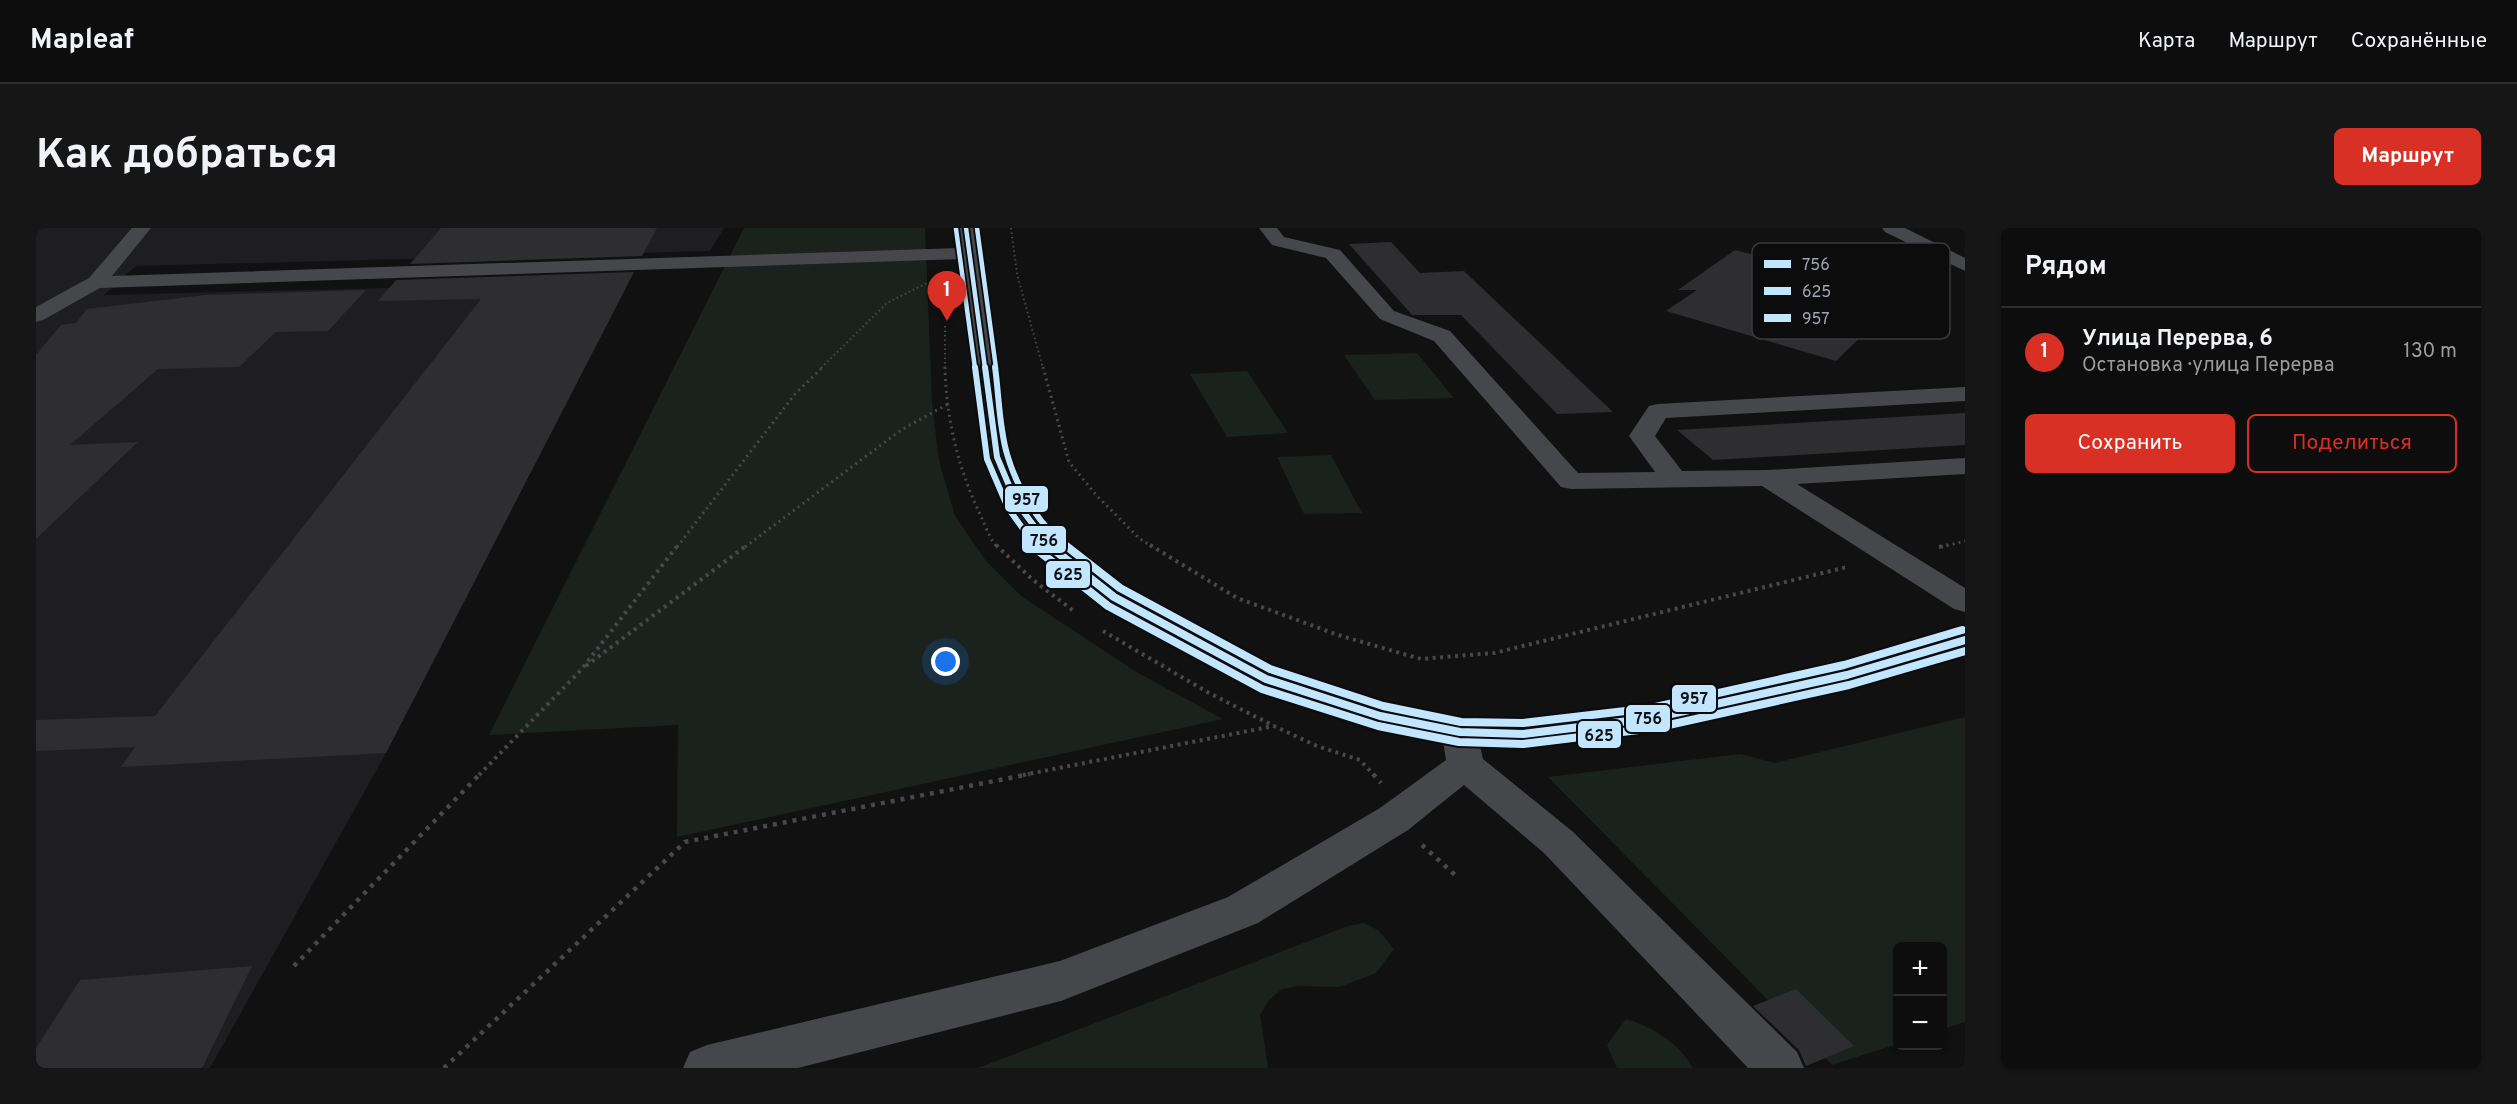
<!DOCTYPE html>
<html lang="ru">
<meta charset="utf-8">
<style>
body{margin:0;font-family:Overpass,sans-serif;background:#161617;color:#f1f3f6}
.controls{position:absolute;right:18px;bottom:18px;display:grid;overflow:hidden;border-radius:9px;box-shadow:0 2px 4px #0004}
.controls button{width:54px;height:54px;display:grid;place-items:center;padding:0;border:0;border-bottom:2px solid #2d2d2e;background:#0d0d0e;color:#f1f3f6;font:30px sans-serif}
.you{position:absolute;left:910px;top:434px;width:21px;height:21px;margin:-15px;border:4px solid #fff;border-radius:50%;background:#1a73e8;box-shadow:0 0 0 9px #1a73e833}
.badge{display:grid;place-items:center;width:39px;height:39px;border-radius:50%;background:#d93025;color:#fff;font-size:20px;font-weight:700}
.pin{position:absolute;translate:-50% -50px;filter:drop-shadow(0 2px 3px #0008)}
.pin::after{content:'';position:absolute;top:32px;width:21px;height:18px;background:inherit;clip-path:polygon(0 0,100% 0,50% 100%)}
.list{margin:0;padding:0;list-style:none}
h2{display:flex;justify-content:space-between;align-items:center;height:78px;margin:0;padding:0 24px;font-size:26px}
h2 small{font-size:20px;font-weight:400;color:#9a9c9e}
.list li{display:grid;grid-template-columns:39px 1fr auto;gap:18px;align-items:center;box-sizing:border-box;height:90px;padding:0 24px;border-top:2px solid #2d2d2e}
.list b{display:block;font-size:22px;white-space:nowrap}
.list p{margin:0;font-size:20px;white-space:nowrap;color:#9a9c9e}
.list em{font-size:20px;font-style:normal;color:#9a9c9e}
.actions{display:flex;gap:12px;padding:18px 24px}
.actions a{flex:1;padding:14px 0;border:2px solid #d93025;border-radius:9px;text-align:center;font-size:21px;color:#d93025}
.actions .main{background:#d93025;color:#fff}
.map{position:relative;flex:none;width:1929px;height:840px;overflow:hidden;border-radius:9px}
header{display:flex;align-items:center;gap:36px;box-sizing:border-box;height:84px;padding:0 30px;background:#0d0d0e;border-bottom:2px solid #2d2d2e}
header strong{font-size:28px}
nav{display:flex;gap:33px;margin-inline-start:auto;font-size:21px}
.intro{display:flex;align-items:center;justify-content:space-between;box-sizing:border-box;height:144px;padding:0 36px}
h1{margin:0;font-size:42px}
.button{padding:15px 27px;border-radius:9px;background:#d93025;color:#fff;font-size:21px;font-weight:700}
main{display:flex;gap:36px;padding:0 36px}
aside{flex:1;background:#0d0d0e;border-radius:9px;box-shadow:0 2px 4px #0004}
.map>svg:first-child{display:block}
.built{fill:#1e1e20}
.green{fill:#1b221d}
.building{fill:#2e2e30}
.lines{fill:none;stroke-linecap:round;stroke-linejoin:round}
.path-far3{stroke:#47474c;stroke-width:2;stroke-dasharray:1.5 3;stroke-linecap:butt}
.path-far2{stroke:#47474c;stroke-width:3;stroke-dasharray:2 4;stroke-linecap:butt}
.path-far1{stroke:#47474c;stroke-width:4;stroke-dasharray:3 4.5;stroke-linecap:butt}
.path{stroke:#47474c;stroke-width:4.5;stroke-dasharray:4 6;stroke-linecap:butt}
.minor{fill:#46474a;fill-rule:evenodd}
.bus-1-far2-casing{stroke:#0c0c0d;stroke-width:8}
.bus-1-far1-casing{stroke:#0c0c0d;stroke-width:10}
.bus-1-casing{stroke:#0c0c0d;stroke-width:12}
.bus-2-far2-casing{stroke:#0c0c0d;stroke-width:8}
.bus-2-far1-casing{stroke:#0c0c0d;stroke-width:10}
.bus-2-casing{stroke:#0c0c0d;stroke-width:12}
.bus-3-far2-casing{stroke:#0c0c0d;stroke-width:8}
.bus-3-far1-casing{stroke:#0c0c0d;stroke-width:10}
.bus-3-casing{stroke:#0c0c0d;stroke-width:12}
.bus-1-far2{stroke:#c2e6ff;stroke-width:4.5}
.bus-1-far1{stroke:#c2e6ff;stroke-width:6}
.bus-1{stroke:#c2e6ff;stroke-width:8}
.bus-2-far2{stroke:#c2e6ff;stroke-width:4.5}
.bus-2-far1{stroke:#c2e6ff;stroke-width:6}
.bus-2{stroke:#c2e6ff;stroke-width:8}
.bus-3-far2{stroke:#c2e6ff;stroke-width:4.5}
.bus-3-far1{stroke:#c2e6ff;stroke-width:6}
.bus-3{stroke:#c2e6ff;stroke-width:8}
.key{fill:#0c0c0d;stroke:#393a3f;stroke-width:1.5}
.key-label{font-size:16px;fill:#a2a5b3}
.line-badge{stroke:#0c0c0d;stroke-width:2}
.pale-badge-label{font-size:16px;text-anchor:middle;font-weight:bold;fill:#111}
</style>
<header>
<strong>Mapleaf</strong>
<nav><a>Карта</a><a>Маршрут</a><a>Сохранённые</a></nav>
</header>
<div class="intro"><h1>Как добраться</h1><a class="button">Маршрут</a></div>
<main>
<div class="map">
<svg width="1929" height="840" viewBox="0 0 1929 840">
<rect width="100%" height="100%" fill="#111112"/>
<path class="built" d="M0,0H688L674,23L100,38L68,67L593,54L350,525L174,840H0Z"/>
<path class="green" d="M708,0H889L896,175L903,233L919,288L950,333L985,368L1102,445L1187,491L641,609L642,497L453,507Z
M1381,125L1418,170L1339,172L1308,127Z
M1211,143L1252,205L1191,209L1154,146Z
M1295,227L1326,285L1268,286L1241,229Z
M1929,489V794L1907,801L1906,718H1862L1861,816L1796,837L1512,549L1704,526L1739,535Z
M1328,695L1342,702L1358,721L1340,745L1303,759L1263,758L1246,761L1233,772L1224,787L1232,840H942L1312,698Z
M1590,791C1618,800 1642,814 1657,840H1581L1571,817Z"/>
<path class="building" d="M405,0H621L606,28L374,36Z
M1355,14L1384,45L1428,43L1577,184L1521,186L1425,87H1376L1313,16Z
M1699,22L1861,63L1834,89L1843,91L1800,133L1630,83L1661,62H1642Z
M598,44L350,525L85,539L99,519L0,523V492L119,488L445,71L342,73L360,52Z
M330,62L292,103L240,104L203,139L122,141L34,217L102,214L0,311V127L25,97L40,95L51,81L169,67Z
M1929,185V217L1677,232L1641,202Z
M216,738L166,840H0V820L44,752Z
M1760,761L1818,818L1770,838L1763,822L1717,778Z"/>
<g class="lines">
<path class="path-far3" d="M975,0L981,46L1007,140
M785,140L851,75L891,55
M909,140V96"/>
<path class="path-far2" d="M909,139C910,190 922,240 944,286C949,297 953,309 961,319
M1007,139L1033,234L1061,268L1104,311L1117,319
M641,319L759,166L787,139
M709,319L865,202L912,176
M1905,319L1929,313"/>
<path class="path-far1" d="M960,317L997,352L1039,384
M1114,317L1201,370L1302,407L1385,431L1458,425L1811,339
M1903,319L1911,317
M1067,403L1173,465L1238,498L1281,518L1324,532L1338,547
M550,438L711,317
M443,547L545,442L642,317
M987,547L1238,498"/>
<path class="path" d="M1337,546L1345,555
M1386,617L1419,647
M258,738L444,546
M408,840L649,614L994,546"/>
<path class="minor" d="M96,0H115L76,48L923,20L921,0H939L974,229L993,273L1021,310L1089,362L1242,443L1347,476L1424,491L1487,493L1617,477L1809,436L1929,401V423L1811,458L1617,503L1487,519L1444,518L1447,531L1536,603L1761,824L1768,840H1712L1508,625L1428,557L1372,602L1222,695L1025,773L762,840H647L654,824L671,817L1024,733L1192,669L1344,580L1410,532L1407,513L1344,500L1218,459L1067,376L1001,322L966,274L948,229L925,31L64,60L7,92L0,94V79L53,50Z
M1223,0H1241L1248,9L1304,22L1358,83L1414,103L1542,245L1619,244L1593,208L1613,178L1622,176L1929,159V173L1630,190L1619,208L1646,243L1732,242L1929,230V246L1761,256L1929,360V384L1918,381L1726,258L1535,261L1525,259L1398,113L1344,91L1290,30L1236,17Z
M1846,0H1869L1929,30V43L1849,4Z"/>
<defs>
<path id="bus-1-far2" d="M930,0L949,140"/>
<path id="bus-1-far1" d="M949,139L961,229L980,274L1014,319"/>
<path id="bus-1" d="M1012,317L1078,369L1230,451L1344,488L1424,504L1487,506L1617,490L1811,447L1929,412"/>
<path id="bus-2-far2" d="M920,1L939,140"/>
<path id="bus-2-far1" d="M939,139L951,231L972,280L1000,319"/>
<path id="bus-2" d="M999,317L1004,324L1072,378L1226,461L1342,498L1423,514L1487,516L1619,500L1813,457L1929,423"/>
<path id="bus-3-far2" d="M941,0L960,140"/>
<path id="bus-3-far1" d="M959,139C963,167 963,199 971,226C981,261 1003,297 1031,319"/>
<path id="bus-3" d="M1029,317L1084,360L1234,441L1347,478L1425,494L1487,495L1615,480L1808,437L1926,402"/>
</defs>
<use href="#bus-1-far2" class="bus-1-far2-casing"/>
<use href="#bus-1-far1" class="bus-1-far1-casing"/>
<use href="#bus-1" class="bus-1-casing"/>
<use href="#bus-2-far2" class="bus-2-far2-casing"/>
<use href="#bus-2-far1" class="bus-2-far1-casing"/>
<use href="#bus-2" class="bus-2-casing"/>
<use href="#bus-3-far2" class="bus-3-far2-casing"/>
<use href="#bus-3-far1" class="bus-3-far1-casing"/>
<use href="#bus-3" class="bus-3-casing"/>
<use href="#bus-1-far2" class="bus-1-far2"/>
<use href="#bus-1-far1" class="bus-1-far1"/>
<use href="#bus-1" class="bus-1"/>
<use href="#bus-2-far2" class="bus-2-far2"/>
<use href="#bus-2-far1" class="bus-2-far1"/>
<use href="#bus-2" class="bus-2"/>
<use href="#bus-3-far2" class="bus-3-far2"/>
<use href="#bus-3-far1" class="bus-3-far1"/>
<use href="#bus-3" class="bus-3"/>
</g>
<rect x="1716" y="15" width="198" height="96" rx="9" class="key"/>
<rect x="1728" y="32" width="27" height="8" fill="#c2e6ff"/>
<rect x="1728" y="59" width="27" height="8" fill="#c2e6ff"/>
<rect x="1728" y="86" width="27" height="8" fill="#c2e6ff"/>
<g class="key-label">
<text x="1766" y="42">756</text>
<text x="1766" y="69">625</text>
<text x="1766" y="96">957</text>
</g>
<g class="line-badge">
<rect x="968" y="257" width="45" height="28" rx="6" fill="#c2e6ff"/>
<rect x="985" y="297" width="46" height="29" rx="6" fill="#c2e6ff"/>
<rect x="1009" y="332" width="46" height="29" rx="6" fill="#c2e6ff"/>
<rect x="1635" y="456" width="46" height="29" rx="6" fill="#c2e6ff"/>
<rect x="1589" y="476" width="46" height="29" rx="6" fill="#c2e6ff"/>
<rect x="1541" y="492" width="45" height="29" rx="6" fill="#c2e6ff"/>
</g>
<g class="pale-badge-label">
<text x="990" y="277">957</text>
<text x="1008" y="318">756</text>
<text x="1032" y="352">625</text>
<text x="1658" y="476">957</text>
<text x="1612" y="496">756</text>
<text x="1563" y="513">625</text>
</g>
</svg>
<div class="controls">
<button>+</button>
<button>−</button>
</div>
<div class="you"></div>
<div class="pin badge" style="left:911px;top:93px">1</div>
</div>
<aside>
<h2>Рядом<small></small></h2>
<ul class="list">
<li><span class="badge">1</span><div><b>Улица Перерва, 6</b><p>Остановка · улица Перерва</p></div><em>130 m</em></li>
</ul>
<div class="actions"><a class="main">Сохранить</a><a>Поделиться</a></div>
</aside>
</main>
